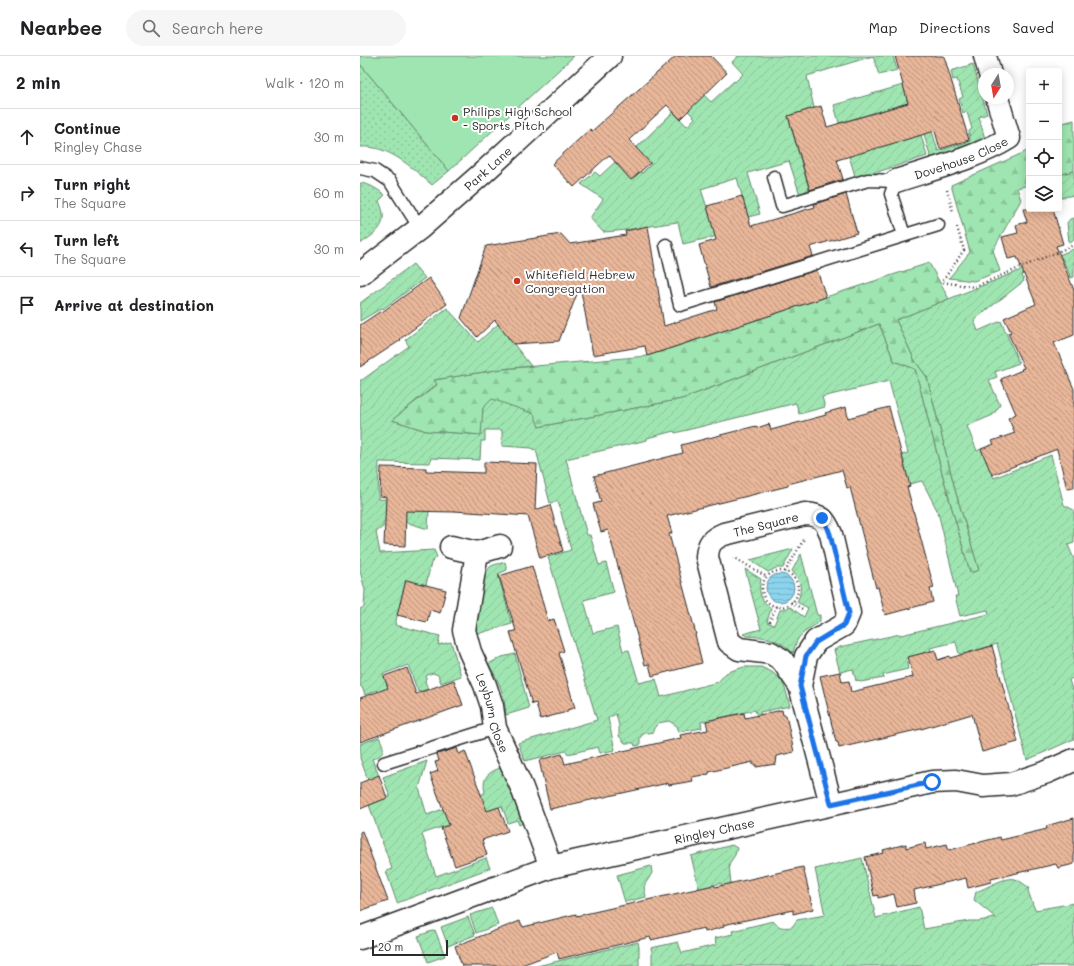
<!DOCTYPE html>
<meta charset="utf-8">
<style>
body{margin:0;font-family:Mali,sans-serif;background:#f6f6f6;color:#202124}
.controls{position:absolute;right:12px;top:12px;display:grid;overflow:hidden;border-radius:4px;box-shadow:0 2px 10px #0003}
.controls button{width:36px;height:36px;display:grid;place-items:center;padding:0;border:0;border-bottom:1px solid #e0e0e0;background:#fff;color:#202124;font:20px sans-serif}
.compass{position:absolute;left:618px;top:12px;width:36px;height:36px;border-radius:50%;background:#fff;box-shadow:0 2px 10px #0003;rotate:191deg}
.scale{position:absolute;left:12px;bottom:10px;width:76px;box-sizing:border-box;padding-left:4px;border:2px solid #2b2b2b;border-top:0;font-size:11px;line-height:14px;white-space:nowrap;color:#2b2b2b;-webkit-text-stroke:3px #fff;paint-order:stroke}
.stop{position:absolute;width:12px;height:12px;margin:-9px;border:3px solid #1a73e8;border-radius:50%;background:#fff}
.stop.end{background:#1a73e8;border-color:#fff;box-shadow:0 1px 4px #0008}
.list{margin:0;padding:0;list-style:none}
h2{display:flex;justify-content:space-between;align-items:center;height:52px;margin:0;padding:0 16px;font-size:17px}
h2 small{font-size:13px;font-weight:400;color:#757577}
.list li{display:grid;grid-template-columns:26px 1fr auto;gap:12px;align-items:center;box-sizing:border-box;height:56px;padding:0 16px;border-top:1px solid #e0e0e0}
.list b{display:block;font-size:15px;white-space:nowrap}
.list p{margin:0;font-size:13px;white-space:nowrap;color:#757577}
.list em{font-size:13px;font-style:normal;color:#757577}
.icon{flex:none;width:22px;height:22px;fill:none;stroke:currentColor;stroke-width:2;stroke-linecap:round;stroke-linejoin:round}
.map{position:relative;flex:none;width:714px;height:910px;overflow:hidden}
header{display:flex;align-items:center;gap:24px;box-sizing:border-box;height:56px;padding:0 20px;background:#fff;border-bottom:1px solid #e0e0e0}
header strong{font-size:19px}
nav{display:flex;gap:22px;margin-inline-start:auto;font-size:14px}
.search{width:280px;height:36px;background:#f6f6f6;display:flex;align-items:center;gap:10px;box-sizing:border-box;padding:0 14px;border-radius:22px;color:#757577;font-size:15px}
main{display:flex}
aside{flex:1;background:#fff}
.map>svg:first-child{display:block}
.grass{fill:url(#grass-dots);stroke:#65886e}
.forest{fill:url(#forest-firs);stroke:#65886e}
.garden{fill:url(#garden-furrows);stroke:#65886e}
.pitch{fill:#9fe5b1;stroke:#65886e}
.water{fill:url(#water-rules);stroke:#65909f}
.building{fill:url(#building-back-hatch);stroke:#2b2b2b}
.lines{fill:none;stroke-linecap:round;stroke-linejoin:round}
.lane-casing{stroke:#2b2b2b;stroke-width:15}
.street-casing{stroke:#2b2b2b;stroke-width:25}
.path{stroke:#2b2b2b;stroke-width:2.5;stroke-dasharray:1 3;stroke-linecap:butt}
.lane{stroke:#fff;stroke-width:12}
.street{stroke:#fff;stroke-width:22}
.route{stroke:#1a73e8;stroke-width:5}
.poi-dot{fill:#c8321e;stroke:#fff;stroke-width:1.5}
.labels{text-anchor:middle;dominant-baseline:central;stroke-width:4;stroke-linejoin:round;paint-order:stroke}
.poi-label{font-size:12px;fill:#2b2b2b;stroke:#fff;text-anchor:start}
.street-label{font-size:12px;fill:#2b2b2b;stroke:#fff}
</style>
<header>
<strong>Nearbee</strong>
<div class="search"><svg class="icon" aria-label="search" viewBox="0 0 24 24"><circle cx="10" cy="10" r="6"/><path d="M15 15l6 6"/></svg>Search here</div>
<nav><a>Map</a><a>Directions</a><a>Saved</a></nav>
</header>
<main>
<aside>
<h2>2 min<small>Walk · 120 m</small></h2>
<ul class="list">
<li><svg class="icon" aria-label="ahead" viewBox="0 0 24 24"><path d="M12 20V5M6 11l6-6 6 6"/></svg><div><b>Continue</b><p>Ringley Chase</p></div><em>30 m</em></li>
<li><svg class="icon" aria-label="right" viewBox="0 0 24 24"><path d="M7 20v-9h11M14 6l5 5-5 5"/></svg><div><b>Turn right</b><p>The Square</p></div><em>60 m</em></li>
<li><svg class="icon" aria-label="left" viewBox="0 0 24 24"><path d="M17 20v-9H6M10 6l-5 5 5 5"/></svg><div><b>Turn left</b><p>The Square</p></div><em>30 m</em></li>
<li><svg class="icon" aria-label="arrive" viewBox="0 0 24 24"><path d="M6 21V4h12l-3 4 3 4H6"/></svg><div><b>Arrive at destination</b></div></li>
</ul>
</aside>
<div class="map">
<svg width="714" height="910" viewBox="0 0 714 910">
<defs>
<pattern id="grass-dots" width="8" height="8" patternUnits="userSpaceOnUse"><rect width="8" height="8" fill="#9fe5b1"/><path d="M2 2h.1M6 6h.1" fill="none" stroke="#89c598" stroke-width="1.8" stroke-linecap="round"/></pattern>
<pattern id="forest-firs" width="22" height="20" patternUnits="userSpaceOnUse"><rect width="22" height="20" fill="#9fe5b1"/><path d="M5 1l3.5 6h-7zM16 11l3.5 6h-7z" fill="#89c598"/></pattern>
<pattern id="garden-furrows" width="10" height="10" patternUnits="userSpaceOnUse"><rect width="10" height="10" fill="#9fe5b1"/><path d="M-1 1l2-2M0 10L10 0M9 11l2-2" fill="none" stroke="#89c598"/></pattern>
<pattern id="water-rules" width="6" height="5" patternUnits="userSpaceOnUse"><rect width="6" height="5" fill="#8cd4ed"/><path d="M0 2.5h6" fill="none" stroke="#79b6cb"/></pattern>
<pattern id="building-back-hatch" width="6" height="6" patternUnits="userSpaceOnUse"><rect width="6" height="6" fill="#e8b699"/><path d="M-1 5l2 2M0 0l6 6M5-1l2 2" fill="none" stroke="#bc947d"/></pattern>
</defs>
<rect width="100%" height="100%" fill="#fff"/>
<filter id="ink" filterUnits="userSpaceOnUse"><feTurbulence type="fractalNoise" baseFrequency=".025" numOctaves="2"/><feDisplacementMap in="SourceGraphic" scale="8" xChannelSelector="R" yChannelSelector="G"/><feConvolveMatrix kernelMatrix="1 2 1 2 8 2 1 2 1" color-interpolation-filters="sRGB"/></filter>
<g filter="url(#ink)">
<path class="grass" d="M0,8L89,115L72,129C51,111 29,89 0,91Z
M0,127C10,128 17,133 25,139L19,145C30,168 18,176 0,188Z"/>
<path class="forest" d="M714,64V115L699,119V68Z
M669,92V129L657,132L661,144L633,194L640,215L614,225L589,222L610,196L591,129L665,96Z
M569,207L589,243L536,264L555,305L567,321L596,437L619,514L610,517L583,421L555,313L534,305L519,268L322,343L179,371L123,352L122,379L66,375L32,364L77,329L74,324L142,313L287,300Z"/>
<path class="garden" d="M378,0H533L537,14L519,19L513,0L447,20L454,52L428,60L449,133L440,139L429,105L388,117L400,158L388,161L377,122L341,133L353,170L362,179L323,188L318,166C293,169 269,175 243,176L230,162L243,143L221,128L235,116L240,120L255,106L271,124L280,116L282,117L291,108L276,92L313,56L327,70L335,62L322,49L339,34L351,46L374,25L375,26L383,18L372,6Z
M613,8L627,58L619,61L625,83L573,110L562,71L570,68L578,95L610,85L609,75L612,73L607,56L603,57L599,43L603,41L597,23L593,24L591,15Z
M543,29L548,47L479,67L474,49Z
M561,79L567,100L496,123L489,100Z
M714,115V139L699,142V119Z
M714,162V184L709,186L707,167L710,163Z
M714,193V221L711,222L702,202L662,219L664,225L614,264L618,275L641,265L659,307L635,316L637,321L629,324L640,349L633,359L607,370L617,395L621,393L634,422L691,399L704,449L714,454V487L708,489L714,503V621L709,624L712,633H714V683L667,704L637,588L604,598H599L596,586L570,592L571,595L546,602L548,613L523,619L524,622L500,626L498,624L496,625L493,613L480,616L474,594L480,591L540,578L541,579L629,558L628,554L600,560L595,540H598L578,456L562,425L549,428L542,399L548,397L529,325L462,341L465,351L439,358L436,347L315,377L314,375L287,382V384L206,403L227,479H230L239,509L246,507L254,536L224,544L233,577L257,571L263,595L269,594L279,627L296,623L301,641L358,626L366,617L374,614L384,611H401L412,616L422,625L426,635L430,650L400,656L401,661L398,662L395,654L341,666L342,672L319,676L317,670L309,665L298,667L293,674L294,676L283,678L280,682V689L275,690L274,687H265L259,680V670L256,658L248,662L255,694L240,697L238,691L208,698L206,695L165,705L158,687L237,664L188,501L211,494L198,445L190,447L176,394L172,393V392L142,390V374H125V385H121L120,404L71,402L70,407L19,406L18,443L43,444L69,453L68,473L45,466H23V471L16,476L20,497L74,494L77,501L71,507L66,529L46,524L35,569L80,580L78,589L91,586L101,620L81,627L78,619L73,617L67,619L65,625L68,633L58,636L48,609L23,618L31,639L21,643L17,634L5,639L2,631L0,630V553L4,551L5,534L0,515V324H2L49,290L45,284L87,252L118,286L138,268L171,310L142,313L74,324L77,328L32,364L66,375L121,379L123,352L132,343L174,358L179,371L322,343L519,268L534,305L555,313L583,421L610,517L619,514L596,437L567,321L555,305L536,264Z
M53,208L65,222L23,253L22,252L0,265V247Z
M433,493L423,512H416L408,516L390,504Z
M441,498L457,559H460V565C445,578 438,575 433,597C417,582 408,581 386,580L383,578L401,573L385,513L401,523C398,536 400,544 411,552L407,566L414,569L420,554L430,551L444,561L448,552L437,546C443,534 441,524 432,515Z
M145,506L147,514L138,518L152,568L120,577L115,576C116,564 121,518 130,511C133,508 140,508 145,506Z
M155,598L169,652L146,659C145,641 139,623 128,608L142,601Z
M19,681C25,692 26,699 12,703L19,720L8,724L0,702V688Z
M67,705L59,732L67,759L125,737C122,723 126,717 140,712L154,738L165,766L159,769L157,764L148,767L142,750L62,778L76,820L126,802L130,812L37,847L26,815L32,813L9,749L30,741L23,721Z
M372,789L377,792L375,799L369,808L371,829L362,832L361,827L339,833L331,800Z
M502,802L516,862L559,851L564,873L609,865H618L636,862L614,844L616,836C627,832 645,820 655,823C660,824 664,829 669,831L668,835L675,854L714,847V910H292V896L291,892L318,886L322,897L356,889L355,882L373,878L372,875L413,865C419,872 423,872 432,871L437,864L465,859L455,813Z
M291,810L292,817L284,830L286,841L265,846L257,819Z
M132,852L138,869L116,877L110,859Z
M108,861L115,879L88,890L81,871Z
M75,874L85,900L68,906L58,880Z
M278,886L279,891V910H177Z"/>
<path class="pitch" d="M0,0H214L89,115L0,8Z"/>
<path class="water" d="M406 532a14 14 0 1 1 28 0a14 14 0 1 1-28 0Z"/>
<path class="building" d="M316,0H351L367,17L320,63L307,49L269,84L290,107L271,124L249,99L214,131L192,108L230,73L232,75Z
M535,0H584L609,84L580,93L575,75L477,104L483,123L450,134L428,60L461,50L467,71L548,47Z
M486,138L497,177L450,191L453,200L351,231L339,189L356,184L347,150L382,140L391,170L455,151L454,148Z
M663,153H693L703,188L696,190L714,234V279L694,287L714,333V432L707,433L697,393L632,419L621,393L634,388L632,385L655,377L648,362L656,358L641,323L662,314L661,313L664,312L648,277L651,276L644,262L676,248L657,201L648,203L642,181L658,177L656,169L667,166Z
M288,170L304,270L357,253L355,246L457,214L466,241L287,300L285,290L233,299L220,230L199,285L153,288L135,264L117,281L101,262L126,190L201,178L210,188L266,179L265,175Z
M69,222L87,248L40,283L41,284L0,311V269L21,255L22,256Z
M486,351L488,362L529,351L550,430L547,431L574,532L570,533L573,546L525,559L518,531L516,532L490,431L487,432L482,414L428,428V430L307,460L312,477L309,478L336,578H335L342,607L292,620L289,608L285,609L248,474L241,476L233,448L241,446L234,420L323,397L321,389L396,370L397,372L409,368L411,374L466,359L465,357Z
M124,406L177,408L175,454L190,449L203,495L180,502L168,460L94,455V456L46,455L45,490L24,489L26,441L20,440L21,411L66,412V415L124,417Z
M172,510L188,565L194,563L204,595L199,597L215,652L207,654V656L180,663L176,647L172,648L150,576L156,575L139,520Z
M46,524L86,534L80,557L70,554L67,566L37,559Z
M632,590L658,686L622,696L612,658L561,673L479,692L478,686H476L460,620L480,616L482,626L489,625L491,636L553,621L548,601L575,594L578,604L590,600V602Z
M47,612L56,638L94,624L103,649L0,686V642L28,632L24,620Z
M422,654L423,659H426L434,696L417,700L416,708L396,711V709H393V706L349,716V718L332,721L333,725L309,729L308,727L190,753L179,704L202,698L205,708L321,682L320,679L348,674L346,665L384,657L385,662Z
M97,692L99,698L105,695L127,755L139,751L148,775L122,784L127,799L95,810L81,772L89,769L70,718L78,715L75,706L79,705L77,698Z
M19,719L27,742L0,753V727Z
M714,762V808L698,812L696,808L631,823V826L608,832L606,822L554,834L556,847L537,851L534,838L518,842V839L514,840L505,801L524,797L523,794L546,788V792L565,787L566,793L587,788L589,794L640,781L641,784L687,773L686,770Z
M2,775L28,845L0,855V776Z
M443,811L453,853L433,858V854L363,869L364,871L345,876L344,872L291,884L290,881L199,903L197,896L159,910H102L95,890L160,865L163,871L216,858V860L354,829L355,831Z"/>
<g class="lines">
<defs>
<path id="lane" d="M0,112L15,115L30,125L60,172
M414,121L422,150L508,124L536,125L531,138L544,179
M306,189L320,249L578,169
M24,707L135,672"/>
<g id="street">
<path d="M625,0L630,18"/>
<path id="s1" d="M536,125C572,113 617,102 649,82L637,42"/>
<path id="s2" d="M0,218L60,172L125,115L250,0"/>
<path d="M91,491L117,497L140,490"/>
<path id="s3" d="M117,497L104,574L110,596L125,629L132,650L135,672L162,732L191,811"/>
<path d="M440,630L446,600L456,585L484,569L489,557L471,478C465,463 461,459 445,458L364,478C352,483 348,487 347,501L369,586L379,593L411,597L422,604L440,630L471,748"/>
<path id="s4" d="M0,882L191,811L572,726L596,725L623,730L651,728L687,716L714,704"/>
</g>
</defs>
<use href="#lane" class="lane-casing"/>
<use href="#street" class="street-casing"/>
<path class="path" d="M587,134L593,156
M597,171L604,194L582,226L614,231L714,189
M373,501L407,521
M402 533a18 18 0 1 1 36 0a18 18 0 1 1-36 0Z
M425,516L444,483
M431,546L444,554
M410,566L416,550"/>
<use href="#lane" class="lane"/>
<use href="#street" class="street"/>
</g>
</g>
<g class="lines" filter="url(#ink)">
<path class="route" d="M462,462L466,467L470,478L489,557L484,569L456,586L446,600L440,630L471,748L572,726"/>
</g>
<g class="poi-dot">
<circle cx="95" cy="62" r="4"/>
<circle cx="157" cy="225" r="4"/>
</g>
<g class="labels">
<g class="poi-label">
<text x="103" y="55">Philips High School<tspan x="103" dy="14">- Sports Pitch</tspan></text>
<text x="165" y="218">Whitefield Hebrew<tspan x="165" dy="14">Congregation</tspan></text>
</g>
<g class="street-label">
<text stroke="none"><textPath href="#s1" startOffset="69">Dovehouse Close</textPath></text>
<text stroke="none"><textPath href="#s2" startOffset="166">Park Lane</textPath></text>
<text transform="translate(406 468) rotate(-14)">The Square</text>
<text stroke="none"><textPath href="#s3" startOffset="166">Leyburn Close</textPath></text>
<text stroke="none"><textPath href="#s4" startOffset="371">Ringley Chase</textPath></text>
</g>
</g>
</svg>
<div class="controls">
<button>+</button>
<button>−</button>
<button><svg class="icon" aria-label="locate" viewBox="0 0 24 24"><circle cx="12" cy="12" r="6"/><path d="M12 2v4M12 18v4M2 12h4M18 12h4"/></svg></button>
<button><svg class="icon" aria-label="layers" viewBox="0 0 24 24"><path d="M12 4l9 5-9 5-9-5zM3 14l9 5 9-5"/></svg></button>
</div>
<svg class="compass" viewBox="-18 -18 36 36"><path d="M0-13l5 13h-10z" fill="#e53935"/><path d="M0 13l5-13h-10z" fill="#757577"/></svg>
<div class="scale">20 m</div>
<div class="stop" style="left:572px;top:726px"></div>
<div class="stop end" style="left:462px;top:462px"></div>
</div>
</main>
